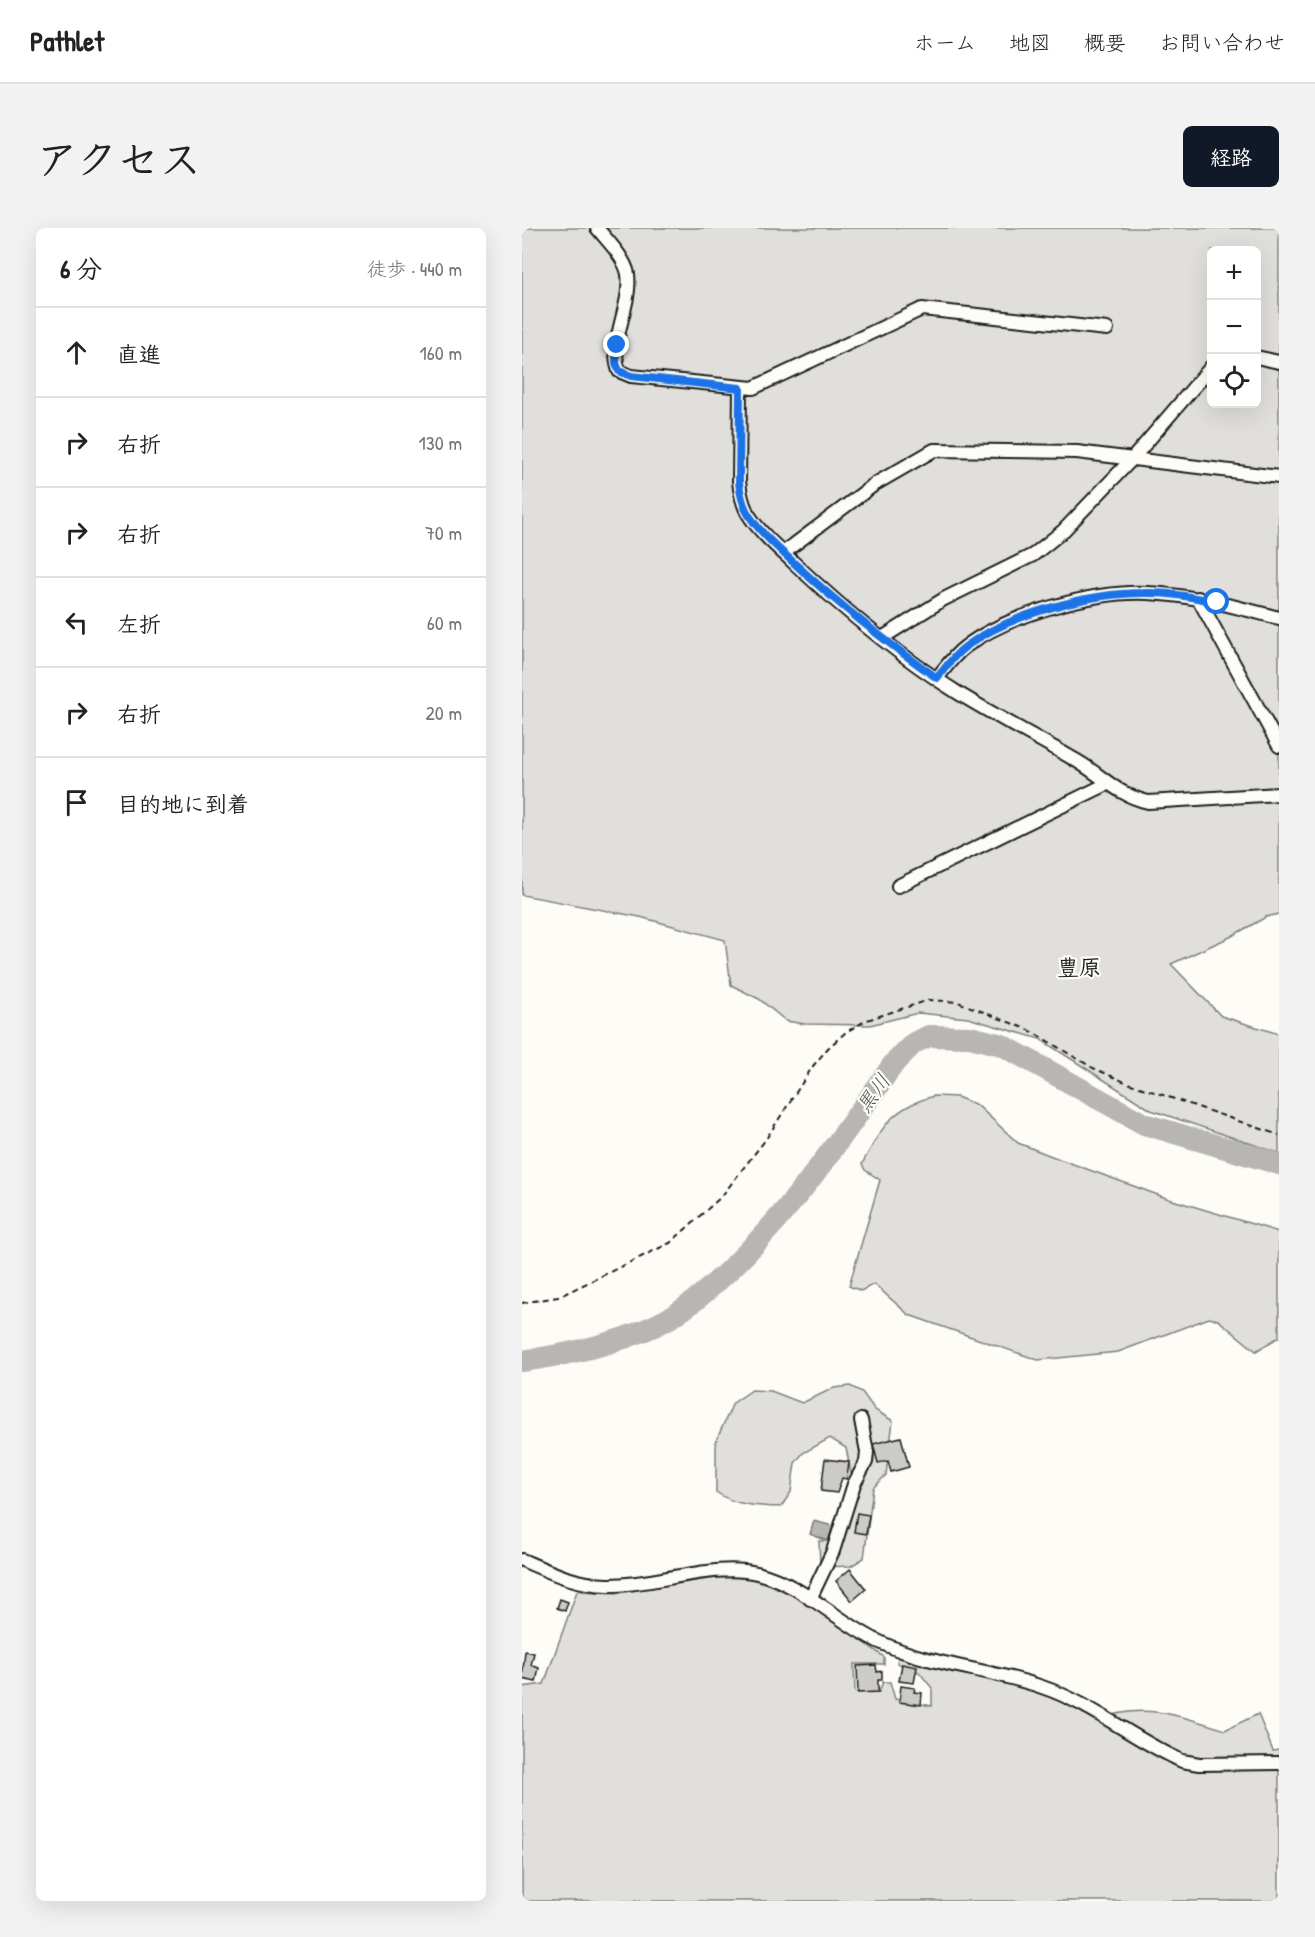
<!DOCTYPE html>
<html lang="ja">
<meta charset="utf-8">
<style>
body{margin:0;font-family:"Patrick Hand","Klee One",sans-serif;background:#f2f2f2;color:#222}
.controls{position:absolute;right:18px;top:18px;display:grid;overflow:hidden;border-radius:9px;box-shadow:0 6px 24px #0002}
.controls button{width:54px;height:54px;display:grid;place-items:center;padding:0;border:0;border-bottom:2px solid #e0e0e0;background:#fff;color:#222;font:30px sans-serif}
.stop{position:absolute;width:18px;height:18px;margin:-14px;border:4px solid #1a73e8;border-radius:50%;background:#fff}
.stop.end{background:#1a73e8;border-color:#fff;box-shadow:0 2px 6px #0008}
.list{margin:0;padding:0;list-style:none}
h2{display:flex;justify-content:space-between;align-items:center;height:78px;margin:0;padding:0 24px;font-size:26px}
h2 small{font-size:20px;font-weight:400;color:#767676}
.list li{display:grid;grid-template-columns:39px 1fr auto;gap:18px;align-items:center;box-sizing:border-box;height:90px;padding:0 24px;border-top:2px solid #e0e0e0}
.list b{display:block;font-size:22px;white-space:nowrap}
.list em{font-size:20px;font-style:normal;color:#767676}
.icon{flex:none;width:33px;height:33px;fill:none;stroke:currentColor;stroke-width:2;stroke-linecap:round;stroke-linejoin:round}
.map{position:relative;flex:none;width:757px;height:1673px;overflow:hidden;border-radius:9px}
header{display:flex;align-items:center;gap:36px;box-sizing:border-box;height:84px;padding:0 30px;background:#fff;border-bottom:2px solid #e0e0e0}
header strong{font-size:28px}
nav{display:flex;gap:33px;margin-inline-start:auto;font-size:21px}
.intro{display:flex;align-items:center;justify-content:space-between;box-sizing:border-box;height:144px;padding:0 36px}
h1{margin:0;font-size:42px}
.button{padding:15px 27px;border-radius:9px;background:#111827;color:#fff;font-size:21px;font-weight:700}
main{display:flex;gap:36px;padding:0 36px}
aside{flex:1;background:#fff;border-radius:9px;box-shadow:0 6px 24px #0002}
.map>svg:first-child{display:block}
.green{fill:#e0dfdb;stroke:#7e7e7c;stroke-width:1.5;fill-rule:evenodd}
.water{fill:#b7b6b2;stroke:#797876;stroke-width:1.5}
.lines{fill:none;stroke-linecap:round;stroke-linejoin:round}
.river{stroke:#b7b6b2;stroke-width:22}
.building{fill:#cccbc8;stroke:#1c1c1c;stroke-width:1.5}
.minor-casing{stroke:#1c1c1c;stroke-width:16}
.path{stroke:#1c1c1c;stroke-width:2;stroke-dasharray:6 4.5;stroke-linecap:butt}
.minor{stroke:#fdfcf7;stroke-width:12}
.route{stroke:#1a73e8;stroke-width:8}
.labels{text-anchor:middle;dominant-baseline:central;stroke-width:4.5;stroke-linejoin:round;paint-order:stroke}
.water-label{font-size:21px;font-style:italic;fill:#5a5a58;stroke:#fdfcf7}
.quarter-label{font-size:22px;font-weight:bold;fill:#1c1c1c;stroke:#fdfcf7}
</style>
<header>
<strong>Pathlet</strong>
<nav><a>ホーム</a><a>地図</a><a>概要</a><a>お問い合わせ</a></nav>
</header>
<div class="intro"><h1>アクセス</h1><a class="button">経路</a></div>
<main>
<aside>
<h2>6 分<small>徒歩 · 440 m</small></h2>
<ul class="list">
<li><svg class="icon" aria-label="ahead" viewBox="0 0 24 24"><path d="M12 20V5M6 11l6-6 6 6"/></svg><div><b>直進</b></div><em>160 m</em></li>
<li><svg class="icon" aria-label="right" viewBox="0 0 24 24"><path d="M7 20v-9h11M14 6l5 5-5 5"/></svg><div><b>右折</b></div><em>130 m</em></li>
<li><svg class="icon" aria-label="right" viewBox="0 0 24 24"><path d="M7 20v-9h11M14 6l5 5-5 5"/></svg><div><b>右折</b></div><em>70 m</em></li>
<li><svg class="icon" aria-label="left" viewBox="0 0 24 24"><path d="M17 20v-9H6M10 6l-5 5 5 5"/></svg><div><b>左折</b></div><em>60 m</em></li>
<li><svg class="icon" aria-label="right" viewBox="0 0 24 24"><path d="M7 20v-9h11M14 6l5 5-5 5"/></svg><div><b>右折</b></div><em>20 m</em></li>
<li><svg class="icon" aria-label="arrive" viewBox="0 0 24 24"><path d="M6 21V4h12l-3 4 3 4H6"/></svg><div><b>目的地に到着</b></div></li>
</ul>
</aside>
<div class="map">
<svg width="757" height="1673" viewBox="0 0 757 1673">
<rect width="100%" height="100%" fill="#fdfcf7"/>
<filter id="ink" filterUnits="userSpaceOnUse"><feTurbulence type="fractalNoise" baseFrequency=".0167" numOctaves="2"/><feDisplacementMap in="SourceGraphic" scale="12" xChannelSelector="R" yChannelSelector="G"/><feConvolveMatrix kernelMatrix="1 2 1 2 8 2 1 2 1" color-interpolation-filters="sRGB"/></filter>
<g filter="url(#ink)">
<path class="green" d="M0,0H757V686L744,689L708,709L649,736L699,788L757,806V925L629,882L518,811L446,790L396,785L348,797L283,796L264,793L237,771L209,757L203,712L118,689L0,667ZM690,22H734V176H690Z
M412,868L435,869L455,877L496,915L540,932L647,971L757,1004V1109L734,1123L696,1092L687,1090L596,1124L516,1132L387,1087L352,1056L339,1063L327,1058L358,952L343,942L340,936C361,898 369,880 412,868Z
M328,1158L340,1164L353,1182L371,1193L364,1247L351,1260L342,1330L329,1338L298,1339L297,1313H307L339,1251L329,1245L324,1220L308,1210L281,1225L273,1235L269,1264L259,1279C236,1278 213,1278 194,1264V1213L211,1175L230,1162L249,1163L280,1175L312,1160Z
M212,1347C271,1352 316,1396 362,1429V1436H332L333,1464H357L361,1454H368L373,1471L410,1478V1460L397,1444L375,1435L376,1429L430,1443L487,1452L536,1471L578,1491C621,1474 660,1488 703,1502L736,1486L751,1523L757,1522V1673H0V1459L22,1456L55,1363L96,1365Z"/>
<path class="water" d="M292,1293L311,1298L306,1313L288,1306Z"/>
<g class="lines">
<path class="river" d="M0,1133C44,1127 91,1117 132,1098C159,1086 180,1067 202,1047C269,985 320,908 373,834L392,815L407,808L448,809L480,817L622,896L757,936"/>
</g>
<path class="building" d="M379,1209L387,1239L369,1244L366,1233L356,1235L351,1216Z
M303,1231L327,1234L325,1251L320,1250L315,1265L299,1263Z
M335,1285L347,1287L344,1306L332,1304Z
M328,1341L344,1361L330,1373L314,1353Z
M38,1371L46,1374L43,1383L35,1380Z
M3,1423L12,1425L9,1437L17,1440L14,1454L0,1451Z
M380,1436L395,1439L392,1455L377,1453Z
M354,1437L355,1444L360,1443V1452H356V1464L336,1465L335,1438Z
M379,1458L393,1460L392,1464L400,1465L399,1477L377,1474Z"/>
<g class="lines">
<defs>
<path id="minor" d="M75,0C85,12 103,30 106,46C110,79 86,112 97,143L109,148L231,160L400,81L585,101
M734,129L757,134
M218,160L217,253C218,264 220,274 225,284C236,303 256,320 271,334C322,382 377,428 436,465C475,489 516,510 555,533C581,548 595,567 626,574L757,566
M261,325L353,256L412,222L555,224L757,249
M676,370L757,518
M360,410L422,371L511,327L541,303L611,230L690,138
M415,450C424,439 432,427 443,419C485,387 573,362 626,365C671,367 714,379 757,390
M376,658L585,556
M0,1332C28,1344 55,1357 86,1357C131,1358 193,1334 235,1345C283,1357 318,1397 362,1416C411,1438 469,1441 520,1459C571,1476 612,1512 660,1533L677,1536L757,1535
M288,1371L311,1323L332,1256L344,1234L345,1224L339,1192"/>
</defs>
<use href="#minor" class="minor-casing"/>
<path class="path" d="M0,1075L36,1069L148,1015L199,969L244,911L291,838L306,820L324,804L345,792L407,772L436,774L507,802L571,840L603,854L757,907"/>
<use href="#minor" class="minor"/>
</g>
</g>
<g class="lines" filter="url(#ink)">
<path class="route" d="M95,117L94,135L97,143L109,148L218,160L217,254C218,265 220,274 225,284C236,303 256,320 272,335C317,377 364,414 415,450C424,439 432,427 443,419C487,386 568,365 622,365C646,364 672,369 695,374"/>
</g>
<g class="labels">
<g class="water-label">
<text transform="translate(351 865) rotate(-54)">黒川</text>
</g>
<g class="quarter-label">
<text x="557" y="739">豊原</text>
</g>
</g>
</svg>
<div class="controls">
<button>+</button>
<button>−</button>
<button><svg class="icon" aria-label="locate" viewBox="0 0 24 24"><circle cx="12" cy="12" r="6"/><path d="M12 2v4M12 18v4M2 12h4M18 12h4"/></svg></button>
</div>
<div class="stop" style="left:695px;top:374px"></div>
<div class="stop end" style="left:95px;top:117px"></div>
</div>
</main>
